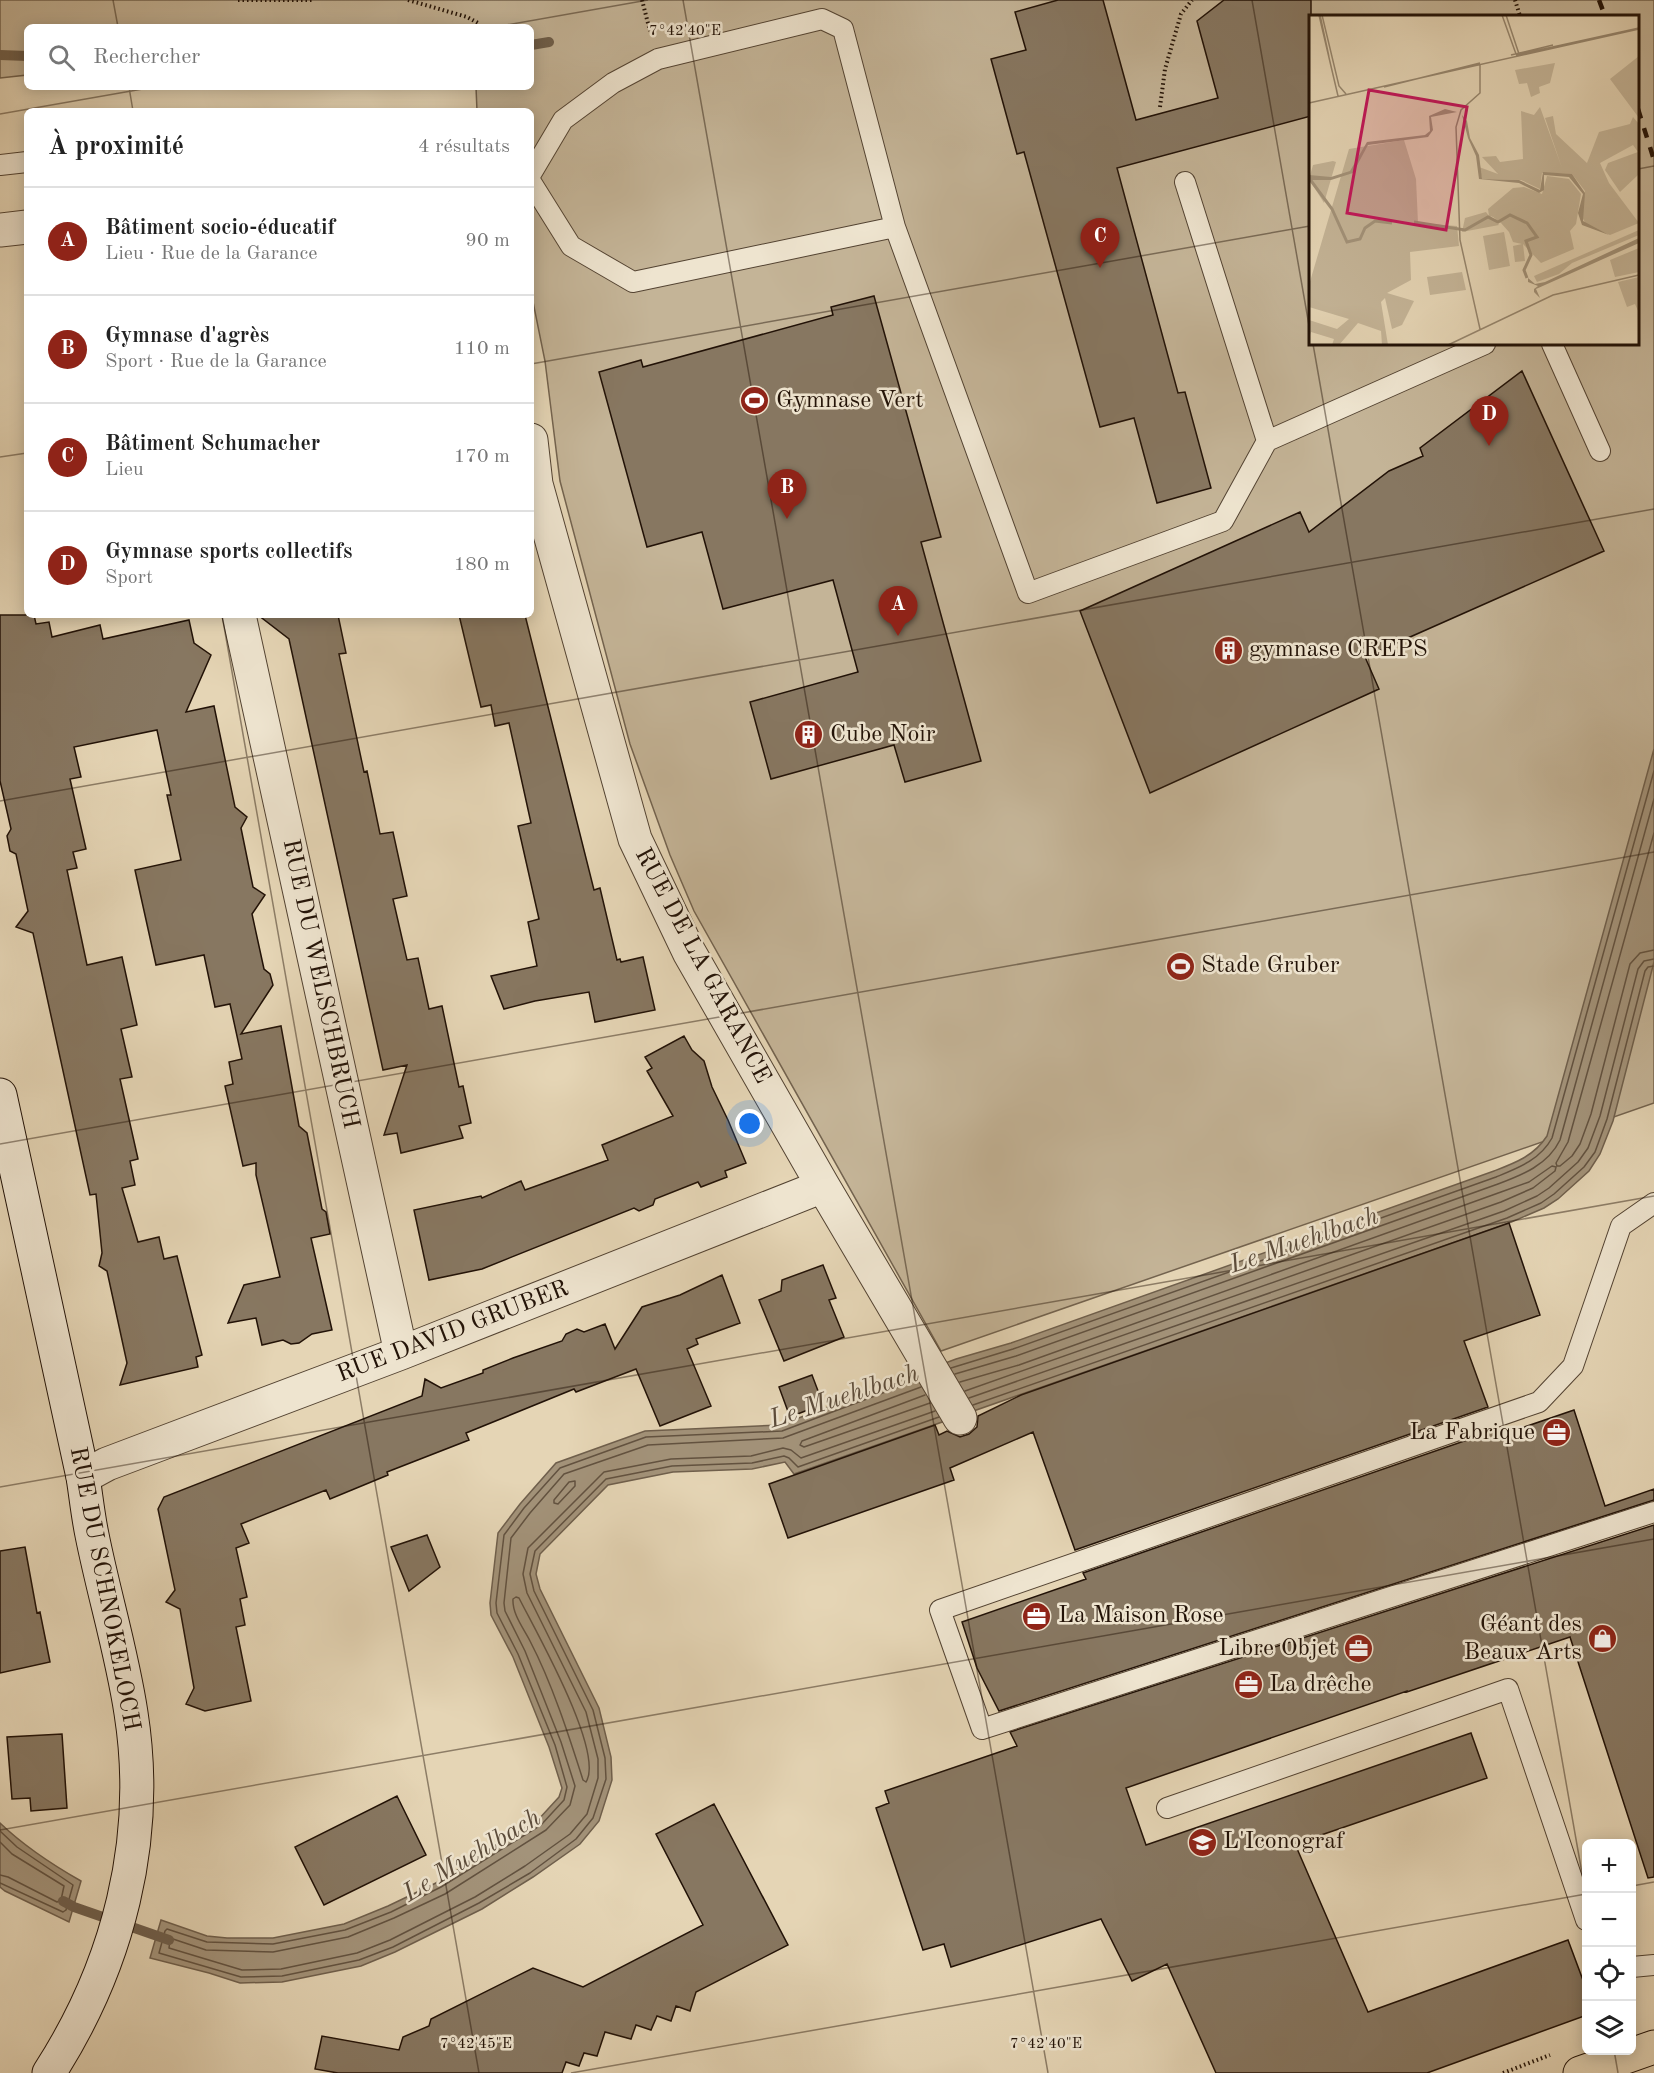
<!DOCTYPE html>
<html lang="fr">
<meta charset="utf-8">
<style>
body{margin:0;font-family:"Old Standard TT",serif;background:#f2f2f2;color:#222}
.controls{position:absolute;right:18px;bottom:18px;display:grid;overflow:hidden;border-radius:9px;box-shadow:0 3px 15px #0003}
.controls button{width:54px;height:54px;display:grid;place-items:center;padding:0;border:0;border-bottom:2px solid #e0e0e0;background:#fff;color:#222;font:30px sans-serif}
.you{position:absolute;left:750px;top:1124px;width:21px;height:21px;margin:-15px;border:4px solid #fff;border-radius:50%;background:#1a73e8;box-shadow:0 0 0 9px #1a73e833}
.badge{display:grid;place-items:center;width:39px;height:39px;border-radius:50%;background:#8f2418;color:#fff;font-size:20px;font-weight:700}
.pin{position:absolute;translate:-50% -50px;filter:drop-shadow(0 2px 3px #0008)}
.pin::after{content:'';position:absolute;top:32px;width:21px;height:18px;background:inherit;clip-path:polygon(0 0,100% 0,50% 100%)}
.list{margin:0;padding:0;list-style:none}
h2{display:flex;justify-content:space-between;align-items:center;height:78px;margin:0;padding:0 24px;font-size:26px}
h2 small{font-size:20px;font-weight:400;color:#767676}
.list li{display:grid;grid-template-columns:39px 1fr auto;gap:18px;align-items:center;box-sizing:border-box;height:108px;padding:0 24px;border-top:2px solid #e0e0e0}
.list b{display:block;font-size:22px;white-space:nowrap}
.list p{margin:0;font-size:20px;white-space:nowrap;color:#767676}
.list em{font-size:20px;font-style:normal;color:#767676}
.icon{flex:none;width:33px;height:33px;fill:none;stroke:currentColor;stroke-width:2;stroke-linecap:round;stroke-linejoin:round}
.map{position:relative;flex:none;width:1654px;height:2073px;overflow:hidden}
.search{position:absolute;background:#fff;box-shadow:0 3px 15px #0003;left:24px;top:24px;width:510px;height:66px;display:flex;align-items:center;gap:15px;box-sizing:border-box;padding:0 21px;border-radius:9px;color:#767676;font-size:22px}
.panel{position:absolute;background:#fff;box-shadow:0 3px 15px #0003;left:24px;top:108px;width:510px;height:510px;border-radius:9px}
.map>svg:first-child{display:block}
.green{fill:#c4b497;stroke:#73634f;stroke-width:1.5;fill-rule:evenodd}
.water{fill:#a3937a;stroke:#6f5f4c;stroke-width:1.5}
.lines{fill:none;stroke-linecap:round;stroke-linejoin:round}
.shore{stroke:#625240;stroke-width:1.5}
.stream{stroke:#6f5f4c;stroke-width:10}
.building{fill:#877761;stroke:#221207;stroke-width:1.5}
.lane-casing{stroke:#534332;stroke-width:22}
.street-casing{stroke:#534332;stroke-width:35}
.secondary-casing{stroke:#221207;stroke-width:35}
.primary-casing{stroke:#221207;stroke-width:35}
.path{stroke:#221207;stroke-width:4;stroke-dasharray:1.5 3;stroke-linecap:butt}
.lane{stroke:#eee4cf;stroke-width:20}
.street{stroke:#eee4cf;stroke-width:33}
.secondary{stroke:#eee4cf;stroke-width:33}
.primary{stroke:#e5d5b5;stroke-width:33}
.rail{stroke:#221207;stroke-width:4.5;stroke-dasharray:10 10;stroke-linecap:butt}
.ticks{fill:none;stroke:#221207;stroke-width:1.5;stroke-opacity:0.45}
.labels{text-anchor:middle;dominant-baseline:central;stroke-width:5;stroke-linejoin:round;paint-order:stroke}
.poi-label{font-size:24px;fill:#221207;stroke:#eee4cf;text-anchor:start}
.street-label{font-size:24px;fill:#221207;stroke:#eee4cf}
.water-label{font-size:26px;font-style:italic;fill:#5c4c3b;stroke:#eee4cf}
.inset-river{fill:none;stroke:#a3937a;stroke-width:3}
.inset-road{fill:none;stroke:#97876f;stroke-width:1.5}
.view{fill:#c2185b;fill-opacity:0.15;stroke:#c2185b;stroke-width:3}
.inset-edge{fill:none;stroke:#221207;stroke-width:3}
.ticks-label{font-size:15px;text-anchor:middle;fill:#221207;stroke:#eee4cf;stroke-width:5;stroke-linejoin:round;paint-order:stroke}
</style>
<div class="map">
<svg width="1654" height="2073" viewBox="0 0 1654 2073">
<rect width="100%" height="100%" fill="#e5d5b5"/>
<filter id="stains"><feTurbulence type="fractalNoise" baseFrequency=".00333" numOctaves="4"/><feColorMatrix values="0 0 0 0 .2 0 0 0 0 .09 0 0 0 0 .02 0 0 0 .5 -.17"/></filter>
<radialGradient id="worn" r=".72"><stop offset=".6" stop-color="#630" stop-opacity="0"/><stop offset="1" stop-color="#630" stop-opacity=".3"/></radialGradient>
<path class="green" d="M0,0H1654V1103L941,1351L694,911L670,855L630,744L560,481L545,361L531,292V111H477L476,87H531V27H27V75L0,78ZM1310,16H1638V344H1310Z"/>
<path class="water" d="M1654,749V962L1613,1121L1600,1154L1589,1171L1558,1199L1544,1208L1509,1223L794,1474L785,1462L752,1469L673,1472L608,1485L540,1554L536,1574L540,1589L599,1708L611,1757L612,1780L599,1821L580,1844L533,1877L482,1909L395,1952L361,1966L282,1982L240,1983L209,1973L150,1958L161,1920L207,1936L227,1938H273L344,1924L388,1906L438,1882L537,1821L559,1797L562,1788L549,1747L513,1657L491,1615L490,1603L498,1533L520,1504L556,1463L645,1431L780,1425L956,1359L1011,1343L1494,1171C1515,1163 1534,1156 1547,1136Z
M0,1823C25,1847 51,1864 81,1881L69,1922L5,1891L0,1887Z"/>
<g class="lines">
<path class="shore" d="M1654,833L1568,1142L1556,1163L1557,1166H1560L1572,1156L1580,1144L1591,1114L1630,964L1640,953L1654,950
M951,1368L1013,1349L1496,1177C1518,1168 1540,1160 1552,1138L1654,771
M955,1374L1016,1356L1498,1184C1522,1175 1548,1165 1560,1140L1654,799
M917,1380L782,1431L646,1437L560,1468L524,1508L504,1535L496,1603L497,1613L518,1654L555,1745L567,1787L564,1800L541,1825L441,1887L391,1912L345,1930L273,1944L207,1942L167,1929L165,1931L159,1953L241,1977L282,1976L359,1960L393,1947L479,1903L530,1873L576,1839L593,1818L606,1779L605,1758L593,1710L534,1591L530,1574L535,1551L606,1479L672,1466L752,1463L784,1456L789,1458L798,1467L939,1417
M960,1382L1019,1365L1501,1192L1529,1182L1552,1166L1556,1167L1555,1171L1533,1188L1501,1202L965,1391
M921,1387L783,1438L648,1445L564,1474L530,1513L511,1538L504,1603L505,1611L525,1651L561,1742L575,1786L570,1805L546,1830L445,1894L394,1918L348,1937L273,1952L206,1950L173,1939L170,1940L169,1948L242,1970L281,1969L357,1953L390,1940L475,1897L525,1866L570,1834L587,1814L598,1778V1759L586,1712L527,1593L523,1574L528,1548L604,1472L671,1459L751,1456L783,1448L791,1450L801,1458L935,1411
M925,1395L802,1441L800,1445L804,1447L930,1403
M969,1398L1504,1211L1537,1196L1549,1188L1578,1162L1588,1148L1600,1116L1638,969L1644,961L1654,959
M973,1405L1507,1218L1541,1203L1554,1194L1584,1167L1595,1152L1607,1119L1645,971L1648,967L1654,966
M575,1481V1486L558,1504L554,1503V1500L569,1482Z
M516,1597L519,1598C535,1630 605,1752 586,1782L583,1780C569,1736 552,1683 530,1641C524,1629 512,1614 513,1599Z
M0,1831L17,1847L73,1885L66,1910L63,1912L0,1883
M0,1842L12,1854L64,1886L61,1900L57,1902L8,1877L0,1875"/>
<path class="stream" d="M531,45L549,42
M0,55L27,56
M63,1901L74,1907L169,1940"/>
</g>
<path class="building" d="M1058,0H1103L1136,120L1218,98L1197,21L1224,0H1311V116L1117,168L1178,393L1185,392L1211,488L1157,503L1134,418L1100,427L1024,152L1017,154L991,59L1026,50L1015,12Z
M874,296L941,537L921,542L981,761L905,782L894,745L771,779L750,702L858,672L833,580L723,609L702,532L647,547L599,372L641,360L643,367L833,315L831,307Z
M1522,371L1604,551L1365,657L1379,689L1150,793L1080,611L1300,512L1309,532L1389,471L1423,456L1420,448Z
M0,615H34L36,624L49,622L52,637L100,625L103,639L189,620L194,643L211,655L186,712L214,706L235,807L247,817L241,828L253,887L265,895L252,914L264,969L270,974L273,985L241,1034L281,1026L299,1126L307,1133L322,1209L326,1212L330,1234L311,1238L332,1330L312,1334L299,1343L291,1344L283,1340L262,1345L256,1318L228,1323L244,1285L280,1277L256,1175V1163L243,1166L225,1086L233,1084L229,1062L242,1059L230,1004L215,1007L204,955L156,965L135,870L181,860L167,795H171L157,730L74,747L81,777L70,779L86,849L73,852L77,868L67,870L87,965L122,957L137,1025L121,1029L132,1077L120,1079L138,1159L130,1161L135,1185L122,1188L138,1242L159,1237L164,1259L177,1256L202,1355L196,1357L198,1367L120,1385L127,1363L107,1271L99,1266L102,1253L96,1194L90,1195L33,933L16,927L28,911L16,854L10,851L7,836L11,829L0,781Z
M258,615H338L346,653L339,654L364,772L367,771L380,834L393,832L407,896L393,899L407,960L418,958L429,1009L442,1006L459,1087L463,1086L471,1123L459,1126L463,1138L401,1153L397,1133L384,1135L407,1065L383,1070L289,639Z
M459,615H525L594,890L600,888L617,960L620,959L621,962L643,957L655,1010L595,1022L589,992L535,1001L504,1009L491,976L537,966L528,922L539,919L518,826L531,823L509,723L495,726L491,705L481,707Z
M684,1036L692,1050L704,1061L712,1087L728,1120L746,1163L725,1171L727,1177L701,1187L698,1182L655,1199L653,1205L639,1211L634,1208L482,1269L429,1280L414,1210L481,1196L482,1198L521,1181L525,1190L608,1160L602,1145L673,1116L647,1071L652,1068L645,1057Z
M1509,1223L1540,1315L1464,1341L1488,1407L1075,1550L1033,1432L950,1468L954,1480L788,1538L769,1484L935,1425L939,1435L947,1431L960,1437L969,1434L977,1427L978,1416L1021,1395Z
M823,1265L836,1298L829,1300L844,1337L784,1361L759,1300L781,1291L782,1280Z
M722,1275L740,1323L696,1339L698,1344L687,1349L711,1406L660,1426L636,1369L576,1392L574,1389L466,1433L469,1440L387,1472L388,1475L330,1499L326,1490L241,1524L249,1543L236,1548L247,1597L240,1599L245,1625L236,1627L251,1701L205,1711L186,1704L194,1688L180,1609L166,1602L175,1590L158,1509L164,1497L422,1396L425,1379L441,1388L483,1373V1370L513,1358L562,1341L566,1334L577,1329L584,1332L605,1324L615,1349L642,1307L680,1295Z
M812,1375L823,1404L790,1417L779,1387Z
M1574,1410L1605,1506L1654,1489V1500L999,1711L977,1668L962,1622L1086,1579L1083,1573L1496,1430L1498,1436Z
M1654,1525V1877L1648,1878L1570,1637L1407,1692V1691L1126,1788L1146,1845L1471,1733L1487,1778L1295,1844L1368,2012L1568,1940L1587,1991V2015L1427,2073H1216L1167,1964L1132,1981L1101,1919L951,1967L944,1944L923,1950L876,1808L889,1803L885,1791L1017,1746L1010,1732Z
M427,1535L440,1567L409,1591L391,1547Z
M25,1547L37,1613L40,1612L50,1662L0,1673V1551Z
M62,1734L67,1808L31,1811L30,1798L12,1799L7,1737Z
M397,1796L426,1855L324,1905L295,1847Z
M714,1804L788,1945L696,1992L690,2011L676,2006L671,2021L657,2016L651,2030L636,2025L631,2039L605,2032L597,2056L584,2053L579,2066L566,2062L562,2073H338L315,2069L322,2036L399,2050L403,2037L429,2026L431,2019L533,1968L583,1987L703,1925L656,1834Z"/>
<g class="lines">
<defs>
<path id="lane" d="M0,165L27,162
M531,174L563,120L613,83L658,59L822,19L843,29L895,227L633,282L571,246L531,182
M1185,182L1267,441
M895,227L1028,593L1223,521L1267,441L1485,344
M1552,344L1600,451
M1654,1203L1621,1226L1573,1366L1539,1402L940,1610L982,1729L1654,1512
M1167,1808L1508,1689L1586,1920
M1632,1967L1654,1965"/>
<path id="street" d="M0,230L27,227
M531,440L536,484L635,839L689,952L823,1186L960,1418
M239,615L401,1353
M83,1477L107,1464L401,1353L823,1186"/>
<path id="secondary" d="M0,1095L83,1477C86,1496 88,1516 92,1535C104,1595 122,1653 131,1713C151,1840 118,1966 49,2073"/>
<path id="primary" d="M1580,2073L1654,2047"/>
</defs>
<use href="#lane" class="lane-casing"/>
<use href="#street" class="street-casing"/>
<use href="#secondary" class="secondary-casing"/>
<use href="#primary" class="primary-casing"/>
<path class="path" d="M238,0H312
M408,0L467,17L480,24
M642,0L650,31
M1515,0L1520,16
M1160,107L1165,69L1181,14L1192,0
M1503,2073L1550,2055"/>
<use href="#lane" class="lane"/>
<use href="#street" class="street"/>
<use href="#secondary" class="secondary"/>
<use href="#primary" class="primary"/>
<path class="rail" d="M1599,0L1605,16
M1638,109L1654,160"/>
</g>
<path class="ticks" d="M113,0L118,27M683,0L1048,2073M1252,0L1310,331M495,27L648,0M129,87L133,111M0,114L154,87M1638,169L1654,166M1313,344L1586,1896M531,364L1310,226M0,457L27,453M222,615L479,2073M0,801L1654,509M0,1144L1654,852M0,1487L1654,1196M0,1830L1654,1539M1632,1886L1654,1882M1614,2050L1618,2073M571,2073L1586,1894"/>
<defs>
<symbol id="stadium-disc" viewBox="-11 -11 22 22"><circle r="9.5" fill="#8f2418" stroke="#eee4cf"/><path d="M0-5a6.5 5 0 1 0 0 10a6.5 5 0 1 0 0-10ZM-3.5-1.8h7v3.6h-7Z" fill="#fff"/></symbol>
<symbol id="building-disc" viewBox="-11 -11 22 22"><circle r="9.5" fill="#8f2418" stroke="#eee4cf"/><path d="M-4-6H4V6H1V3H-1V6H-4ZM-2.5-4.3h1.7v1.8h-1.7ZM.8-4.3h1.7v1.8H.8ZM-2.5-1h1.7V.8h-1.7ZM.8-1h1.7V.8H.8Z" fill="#fff"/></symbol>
<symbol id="office-disc" viewBox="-11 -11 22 22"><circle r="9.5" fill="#8f2418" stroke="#eee4cf"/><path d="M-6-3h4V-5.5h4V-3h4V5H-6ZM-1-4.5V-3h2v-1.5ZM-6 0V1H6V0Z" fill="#fff"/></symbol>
<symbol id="shop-disc" viewBox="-11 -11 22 22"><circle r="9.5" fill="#8f2418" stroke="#eee4cf"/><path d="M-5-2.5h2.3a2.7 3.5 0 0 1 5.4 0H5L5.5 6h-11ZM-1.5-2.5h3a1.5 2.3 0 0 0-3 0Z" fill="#fff"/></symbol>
<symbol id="university-disc" viewBox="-11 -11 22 22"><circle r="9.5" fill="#8f2418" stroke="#eee4cf"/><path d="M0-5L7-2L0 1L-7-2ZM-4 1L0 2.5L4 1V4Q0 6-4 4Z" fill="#fff"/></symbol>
</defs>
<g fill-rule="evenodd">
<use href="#stadium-disc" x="738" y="384" width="33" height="33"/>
<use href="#building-disc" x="1212" y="634" width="33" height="33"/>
<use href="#building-disc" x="792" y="718" width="33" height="33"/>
<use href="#stadium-disc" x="1164" y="950" width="33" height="33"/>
<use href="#office-disc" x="1540" y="1416" width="33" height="33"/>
<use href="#office-disc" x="1020" y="1600" width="33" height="33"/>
<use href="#shop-disc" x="1586" y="1622" width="33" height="33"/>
<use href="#office-disc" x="1342" y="1632" width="33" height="33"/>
<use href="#office-disc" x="1232" y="1668" width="33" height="33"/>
<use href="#university-disc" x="1186" y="1826" width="33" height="33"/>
</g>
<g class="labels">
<g class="poi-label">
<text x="776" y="401">Gymnase Vert</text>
<text x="1249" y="650">gymnase CREPS</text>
<text x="830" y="735">Cube Noir</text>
<text x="1201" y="966">Stade Gruber</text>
<text x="1535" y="1433" text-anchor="end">La Fabrique</text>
<text x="1058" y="1616">La Maison Rose</text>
<text x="1582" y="1625" text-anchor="end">Géant des<tspan x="1582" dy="28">Beaux Arts</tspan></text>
<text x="1337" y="1649" text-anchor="end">Libre Objet</text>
<text x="1269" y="1685">La drêche</text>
<text x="1223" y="1842">L'Iconograf</text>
</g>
<g class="street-label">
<text transform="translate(702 966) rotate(62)">RUE DE LA GARANCE</text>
<text transform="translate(320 984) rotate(78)">RUE DU WELSCHBRUCH</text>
<text transform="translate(453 1332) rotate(-21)">RUE DAVID GRUBER</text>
<text transform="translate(104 1589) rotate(79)">RUE DU SCHNOKELOCH</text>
</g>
<g class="water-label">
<text transform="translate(1304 1241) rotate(-19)">Le Muehlbach</text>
<text transform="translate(844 1397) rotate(-18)">Le Muehlbach</text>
<text transform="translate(472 1856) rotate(-31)">Le Muehlbach</text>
</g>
</g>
<g transform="translate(1309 15)">
<rect width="330" height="330" fill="#e5d5b5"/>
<path d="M330,41V103L301,64ZM246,48L241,68L230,72L231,78L222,82L218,68L210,69L206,55ZM231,92L253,153L236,103L244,101L247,119L278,148L290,117L321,109L324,102L330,109L329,160L311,177L296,155L299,148L329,137L324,130L291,148L300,168L330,208L301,220L277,210L272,199L276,176L263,159L233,158L231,174L212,165L173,164L170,152L189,159L173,142L187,141L191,147L214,144L212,96L225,100ZM95,125L107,164L109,208L148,211L150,231L101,237L102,265L78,278L105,286L93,310L83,314L76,283L72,287L79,330H73L72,316L49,308L30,330H23L25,324L2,317L0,323V305L28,314L40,304L0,292V270L40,134ZM24,146L27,147L15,188L0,164L4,150ZM238,161L260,164L272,179L267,209L261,216L265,234L232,248L214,229L216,246L206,247L204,231L213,229L204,227L200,217L192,208L184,202L181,201L190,210L153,217L156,203L177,197L180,201L179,194L204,173L215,172L233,179ZM330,215V220L263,248L250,259L228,267L225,261ZM195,217L201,251L180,255L174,221ZM330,233V257L306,262L301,245ZM153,257L157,275L121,280L118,262ZM330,262V298L326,289L318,292L309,267Z" fill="#c4b497"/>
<path d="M136,94L148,97L122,102L124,115L119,122L59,130L44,158L22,165H0V160L22,162L41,156L58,127L116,120L121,116L120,101ZM153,100L158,106L161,123L170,140L173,164L210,165L231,175L234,157L263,159L276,178L274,206L300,220L273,210L269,198L274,179L260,162L235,160V175L230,178L210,168L170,164L167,141L159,123ZM330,223V228L227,274L231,283L225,277V274L229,271L219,267V263L226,269L236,267Z" fill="#a3937a"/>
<path class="inset-river" d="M0,163L23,194L38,227L51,224L56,213L66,206L83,208M105,207L156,215L179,202L189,207L201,200L218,208L228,222L217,226L222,240L215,255L218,263"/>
<path class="inset-road" d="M10,0L29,81M11,0L20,42M13,0L30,71L37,79M193,0L207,39M197,0L210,39M202,40L244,30M207,40L330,13M75,72L171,48M0,88L330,14M171,314L151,225L147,112L152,95L171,78V49M139,330L244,280L330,260"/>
<path class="view" d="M60,75L158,92L137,215L38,198Z"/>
<rect width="330" height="330" class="inset-edge"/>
</g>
<g class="ticks-label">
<text x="685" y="35">7°42'40"E</text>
<text x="476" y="2048">7°42'45"E</text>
<text x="1046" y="2048">7°42'40"E</text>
</g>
<rect width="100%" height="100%" filter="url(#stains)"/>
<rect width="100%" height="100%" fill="url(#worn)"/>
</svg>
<div class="controls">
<button>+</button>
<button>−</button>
<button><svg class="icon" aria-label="locate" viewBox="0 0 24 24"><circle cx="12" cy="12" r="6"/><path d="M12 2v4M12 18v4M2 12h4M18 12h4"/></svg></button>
<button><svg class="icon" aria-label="layers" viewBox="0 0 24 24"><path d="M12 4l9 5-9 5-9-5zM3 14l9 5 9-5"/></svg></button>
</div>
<div class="you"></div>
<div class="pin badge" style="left:898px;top:636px">A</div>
<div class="pin badge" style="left:787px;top:519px">B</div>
<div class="pin badge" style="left:1100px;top:268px">C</div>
<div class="pin badge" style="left:1489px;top:446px">D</div>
<div class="search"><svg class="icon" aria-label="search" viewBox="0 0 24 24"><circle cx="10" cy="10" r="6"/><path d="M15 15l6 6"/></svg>Rechercher</div>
<section class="panel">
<h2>À proximité<small>4 résultats</small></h2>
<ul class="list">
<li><span class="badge">A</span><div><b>Bâtiment socio-éducatif</b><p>Lieu · Rue de la Garance</p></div><em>90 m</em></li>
<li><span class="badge">B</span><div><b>Gymnase d'agrès</b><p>Sport · Rue de la Garance</p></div><em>110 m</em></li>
<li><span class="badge">C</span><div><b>Bâtiment Schumacher</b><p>Lieu</p></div><em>170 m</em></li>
<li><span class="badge">D</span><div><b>Gymnase sports collectifs</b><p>Sport</p></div><em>180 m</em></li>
</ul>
</section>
</div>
